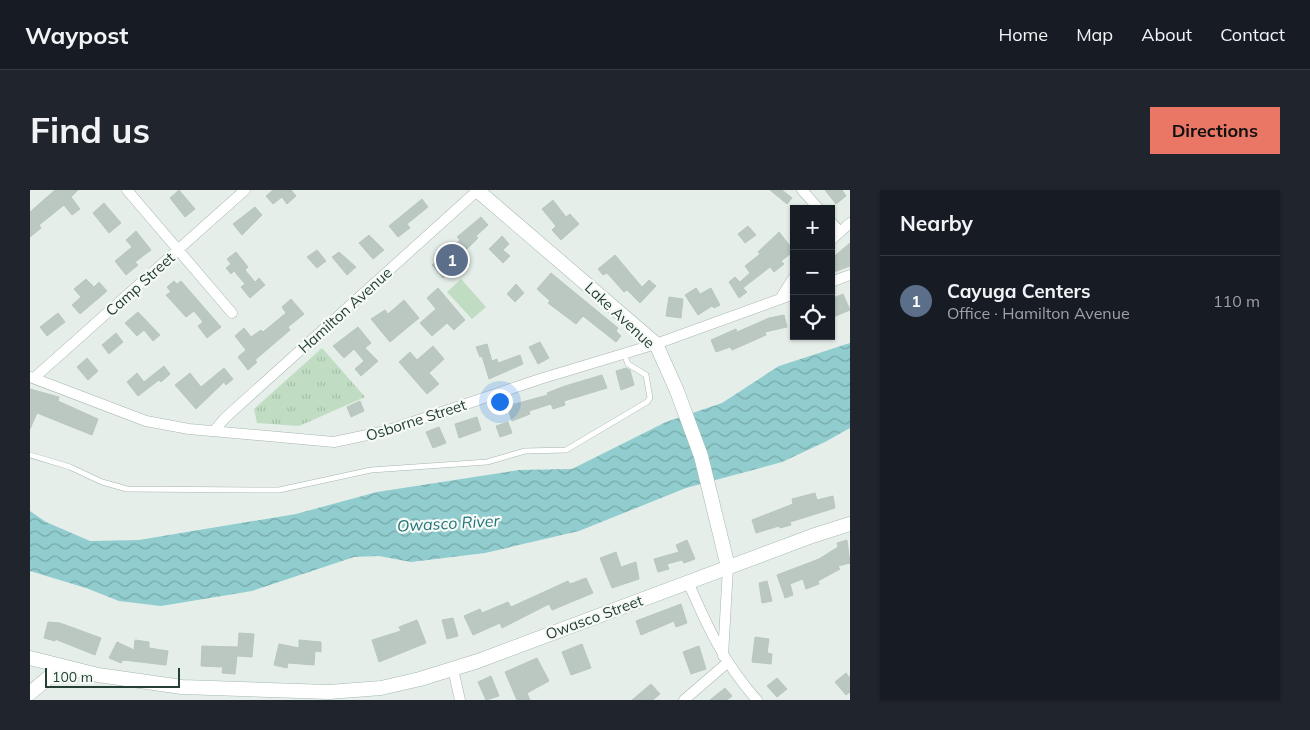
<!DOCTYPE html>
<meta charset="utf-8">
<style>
body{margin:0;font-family:Mulish,sans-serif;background:#20242c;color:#f1f3f6}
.controls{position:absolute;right:15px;top:15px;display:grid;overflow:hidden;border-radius:0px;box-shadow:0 1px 4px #0004}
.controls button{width:45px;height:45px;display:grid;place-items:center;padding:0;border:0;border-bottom:1px solid #363941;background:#171b24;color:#f1f3f6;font:25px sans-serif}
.scale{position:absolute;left:15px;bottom:12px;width:135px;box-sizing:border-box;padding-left:5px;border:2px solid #253f35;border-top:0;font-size:14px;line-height:18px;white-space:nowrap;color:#253f35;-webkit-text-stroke:4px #f6faf7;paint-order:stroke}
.you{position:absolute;left:469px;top:211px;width:18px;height:18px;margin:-12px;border:4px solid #fff;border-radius:50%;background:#1a73e8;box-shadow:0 0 0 8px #1a73e833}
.badge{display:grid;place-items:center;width:32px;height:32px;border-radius:50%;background:#ea7666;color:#fff;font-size:16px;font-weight:700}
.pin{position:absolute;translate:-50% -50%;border:2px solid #fff;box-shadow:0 1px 5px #0006}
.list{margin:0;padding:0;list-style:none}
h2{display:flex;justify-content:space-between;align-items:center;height:65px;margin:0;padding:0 20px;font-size:21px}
h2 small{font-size:16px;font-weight:400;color:#9ea1a6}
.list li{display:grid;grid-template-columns:32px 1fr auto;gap:15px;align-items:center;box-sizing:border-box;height:90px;padding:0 20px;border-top:1px solid #363941}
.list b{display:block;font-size:19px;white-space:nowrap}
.list p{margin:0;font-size:16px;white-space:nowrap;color:#9ea1a6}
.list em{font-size:16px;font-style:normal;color:#9ea1a6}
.icon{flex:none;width:28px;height:28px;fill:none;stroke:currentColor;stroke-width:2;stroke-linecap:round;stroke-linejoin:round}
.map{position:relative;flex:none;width:820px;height:510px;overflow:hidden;border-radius:0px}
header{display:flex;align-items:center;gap:30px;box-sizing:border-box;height:70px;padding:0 25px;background:#171b24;border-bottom:1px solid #363941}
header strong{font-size:24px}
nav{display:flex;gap:28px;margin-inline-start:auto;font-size:18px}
.intro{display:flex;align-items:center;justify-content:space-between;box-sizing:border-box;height:120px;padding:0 30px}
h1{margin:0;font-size:35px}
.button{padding:12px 22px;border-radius:0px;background:#ea7666;color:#111;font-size:18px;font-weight:700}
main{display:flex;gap:30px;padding:0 30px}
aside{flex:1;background:#171b24;border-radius:0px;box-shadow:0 1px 4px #0004}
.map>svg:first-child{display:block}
.park{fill:url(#park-tufts)}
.pitch{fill:#c0ddc4}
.water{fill:url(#water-waves)}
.building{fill:#bbc8c1;stroke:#b8c7bf}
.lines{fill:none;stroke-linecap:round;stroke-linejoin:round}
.lane-casing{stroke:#a8b6af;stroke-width:6}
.street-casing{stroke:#a8b6af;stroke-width:11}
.secondary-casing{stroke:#a4b9af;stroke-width:15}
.lane{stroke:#fff;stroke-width:5}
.street{stroke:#fff;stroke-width:10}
.secondary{stroke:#fff;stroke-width:14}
.labels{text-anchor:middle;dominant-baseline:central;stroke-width:4.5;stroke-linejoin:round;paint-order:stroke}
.street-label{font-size:15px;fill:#253f35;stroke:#f6faf7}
.water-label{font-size:16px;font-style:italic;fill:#227578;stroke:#f6faf7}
</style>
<header>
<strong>Waypost</strong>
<nav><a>Home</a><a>Map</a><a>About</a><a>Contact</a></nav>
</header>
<div class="intro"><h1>Find us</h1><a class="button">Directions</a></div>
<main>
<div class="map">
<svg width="820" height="510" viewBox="0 0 820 510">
<defs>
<pattern id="park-tufts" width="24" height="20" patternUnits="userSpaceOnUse" patternTransform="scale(1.25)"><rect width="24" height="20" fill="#c0ddc4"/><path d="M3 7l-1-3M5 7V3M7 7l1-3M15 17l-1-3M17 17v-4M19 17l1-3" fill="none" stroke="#a5bfa9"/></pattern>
<pattern id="water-waves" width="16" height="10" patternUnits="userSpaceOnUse" patternTransform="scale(1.25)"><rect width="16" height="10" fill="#91cdcf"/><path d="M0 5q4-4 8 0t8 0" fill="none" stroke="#76a8a9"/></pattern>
</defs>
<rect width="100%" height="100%" fill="#e5eee9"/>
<path class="park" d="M292,158L335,207L269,236L227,233L224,219Z"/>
<path class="pitch" d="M431,89L456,117L442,129L417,102Z"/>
<path class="water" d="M820,153V238L795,252L752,272L656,298L549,341L455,363L381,372L349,366L324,367L222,401L131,416L89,411L56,398L0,381V321L16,332L60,351L109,350L266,324L347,302L489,280L542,279L636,232L692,213L749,176Z"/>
<path class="building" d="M25,0H48L41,7L50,19L42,25L34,15L9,35L11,38L0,47V22Z
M149,0L165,19L155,27L140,8Z
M243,0H261L266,6L257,14L252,7L243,14L236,6Z
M740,0H752L762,8L757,14Z
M795,0H812L816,6L806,14Z
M392,9L398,17L377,34L380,38L368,47L359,36Z
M523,10L536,27L540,24L549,34L531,50L522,40L526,36L512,19Z
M74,13L91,33L79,43L63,23Z
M225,17L232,25L212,45L203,34Z
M451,27L458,35L446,46L448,48L431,65L440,74L433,81L429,77L413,88L402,75L430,50L427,47Z
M718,36L726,45L715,53L708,44Z
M106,41L121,60L105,72L108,75L96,85L85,71L102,57L96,50Z
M749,42L764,61L751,71L754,74L744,82L740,77L713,98L717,102L709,108L699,92L705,87L710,92L720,83L715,76L730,64L728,62Z
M339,45L354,60L343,69L329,53Z
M472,46L479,54L473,60L480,66L473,73L459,59Z
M820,53V76L801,83V69Z
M287,60L296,71L287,78L277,67Z
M206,62L218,77L215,80L225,92L229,88L235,95L220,108L211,97L215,94L204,81L201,84L196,78L201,74L197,69Z
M309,62L326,77L317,85L302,67Z
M585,65L612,97L619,90L626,96L610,113L597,100L594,102L577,83L573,85L568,79Z
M521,83L588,138L586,141L591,146L586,152L553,126L546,134L518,113L520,111L507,99Z
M56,89L64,97L69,92L77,101L50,124L42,115L51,107L44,99Z
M144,91L147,94L151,91L191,137L177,148L168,136L173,132L164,121L156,127L136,105L141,102L137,97Z
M486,94L494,103L485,112L477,104Z
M408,98L435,130L424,140L417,133L402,146L390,133L406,119L397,108Z
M666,98L670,104L681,98L690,115L684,118L682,116L668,125L655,105Z
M813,104L820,120L801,128V109Z
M639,107L653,109L651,128L636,126Z
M261,109L274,124L258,137L260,140L225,170L227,172L218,180L208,167L216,160L205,146L214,138L221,147L231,140L233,142L256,123L252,117Z
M374,110L389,128L360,152L341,129L355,120L358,124Z
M108,122L130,145L123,151L114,140L107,146L95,133Z
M28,123L35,132L17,146L10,137Z
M754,125L757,137L735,142L736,145L702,160L700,157L686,162L681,150L706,139L707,142L739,128Z
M328,137L341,153L335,158L348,171L331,186L325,179L334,171L324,159L314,168L303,156Z
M86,143L93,152L79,164L72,155Z
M510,152L519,168L508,174L499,157Z
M457,154L462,171L467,169L468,173L490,165L493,174L459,189L452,166L450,167L446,157Z
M403,156L414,169L399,183L409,194L397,204L369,172L380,162L387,170Z
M57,168L68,181L58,190L47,177Z
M134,176L140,184L131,192L129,190L108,206L97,192L107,183L114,192Z
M194,178L203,189L196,195L194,192L166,219L145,195L160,183L171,197Z
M596,178L600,180L604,195L591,200L586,181Z
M572,185L577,198L534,211L535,215L523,219L521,214L499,221L500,224L482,231L477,216L518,205L517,203L535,196Z
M0,199L29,207L28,211L68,229L62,245L7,223L0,239Z
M330,211L334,221L321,227L317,217Z
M447,227L451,240L429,248L425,234Z
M478,232L482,243L470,247L466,236Z
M409,237L416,253L403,258L396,242Z
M785,303L787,310L803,306L805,318L760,332L761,335L750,338L749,336L726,343L722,330L763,314L762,309Z
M657,350L665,369L654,373L652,370L637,374L639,379L628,382L624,369L649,362L646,355Z
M817,350L820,373L808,376L810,379L788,391L789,394L776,399L773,389L760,394L763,405L755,408L747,385L789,369L808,357L807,353Z
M586,362L591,377L606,372L609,389L582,398L570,368Z
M556,388L563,403L522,420L519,414L472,438L470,433L443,445L434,426L450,419L452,423L478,412L481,417L538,391L540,394Z
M737,391L742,411L732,413L729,393Z
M651,414L657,433L646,437L644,431L611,445L606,431Z
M423,428L428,446L417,449L412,430Z
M387,430L396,453L349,472L342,450L371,441L369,437Z
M18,432L30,433L71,448L65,465L25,449V451L14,448Z
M209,443L224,444L222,467L207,466L205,484L192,483L193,477L171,476L172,456L208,457Z
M725,447L739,449L737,463L742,464L741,474L722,472Z
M105,450L119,452V458L138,461L136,475L93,470L91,473L79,468L87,452L104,460Z
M269,450L291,452V462L285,461L284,475L258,473L257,478L244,475L249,454L269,458Z
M552,454L561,478L541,485L532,462Z
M669,456L676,479L661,484L653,462Z
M507,468L519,491L497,503L500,510H487L475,482Z
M816,483L820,488V502L816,505L805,492Z
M461,486L469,506L456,510L448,492Z
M747,488L757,499L747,507L737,496Z
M621,494L630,504L623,510H602Z
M695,498L702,506L697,510H680Z"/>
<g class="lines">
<defs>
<path id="lane" d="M0,265L40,277L72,292L97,299L235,300H249L341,280L457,272L495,261L536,260L617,212L620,208L616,185L598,174L594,164"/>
<path id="street" d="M97,0L202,123
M772,0L789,19
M801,32L810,42
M801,50L820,33
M801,92L820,85
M750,109L764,87
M0,187L116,231L159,239L304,252L356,241L510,189L626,154L764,104
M4,188L215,0
M184,241L195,228L448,0
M658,392C677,436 695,475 727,510
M693,466L698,377
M423,479L430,510
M654,510L697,473"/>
<path id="secondary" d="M447,0L626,154L647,201L671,266L698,377
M0,468L68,485L152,497L299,502L351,498L390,489L448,471L782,346L820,334
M0,503L30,478"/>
</defs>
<use href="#lane" class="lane-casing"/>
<use href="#street" class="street-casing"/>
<use href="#secondary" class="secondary-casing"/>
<use href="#lane" class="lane"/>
<use href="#street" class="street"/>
<use href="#secondary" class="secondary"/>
</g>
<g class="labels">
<g class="street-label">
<text transform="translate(110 94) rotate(-42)">Camp Street</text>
<text transform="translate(315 120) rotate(-42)">Hamilton Avenue</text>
<text transform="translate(590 125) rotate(43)">Lake Avenue</text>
<text transform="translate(386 230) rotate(-18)">Osborne Street</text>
<text transform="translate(564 427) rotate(-20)">Owasco Street</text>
</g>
<g class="water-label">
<text transform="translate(418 333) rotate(-3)">Owasco River</text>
</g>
</g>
</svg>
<div class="controls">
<button>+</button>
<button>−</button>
<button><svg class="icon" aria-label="locate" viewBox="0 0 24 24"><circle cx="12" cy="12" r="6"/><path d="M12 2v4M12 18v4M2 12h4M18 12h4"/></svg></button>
</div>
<div class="scale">100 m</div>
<div class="you"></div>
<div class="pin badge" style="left:422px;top:70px;background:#5c6f8a">1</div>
</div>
<aside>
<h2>Nearby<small></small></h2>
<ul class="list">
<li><span class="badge" style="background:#5c6f8a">1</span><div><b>Cayuga Centers</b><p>Office · Hamilton Avenue</p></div><em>110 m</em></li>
</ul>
</aside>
</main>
